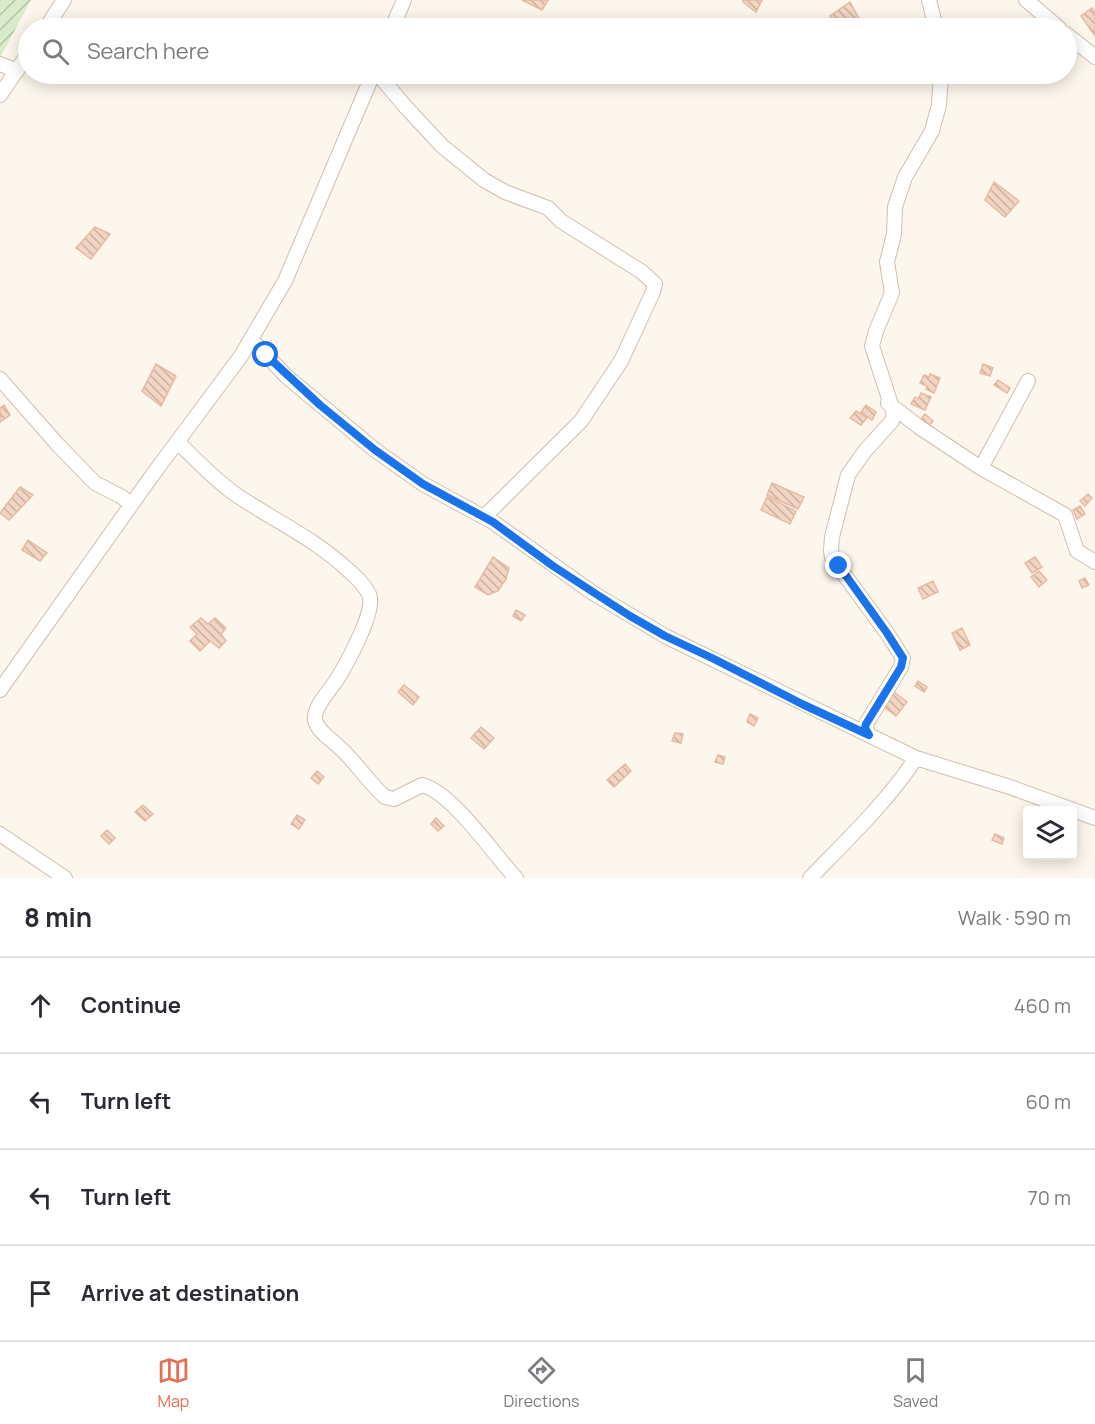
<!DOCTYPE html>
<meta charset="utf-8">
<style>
body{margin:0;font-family:Manrope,sans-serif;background:#f2f2f3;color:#2b2b33}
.controls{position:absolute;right:18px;bottom:18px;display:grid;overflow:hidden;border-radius:6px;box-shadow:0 3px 15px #0003}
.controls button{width:54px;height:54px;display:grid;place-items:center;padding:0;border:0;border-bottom:2px solid #e1e1e2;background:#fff;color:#2b2b33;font:30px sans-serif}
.stop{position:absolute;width:18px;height:18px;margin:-14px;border:4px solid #1a73e8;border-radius:50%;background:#fff}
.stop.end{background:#1a73e8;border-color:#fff;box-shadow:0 2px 6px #0008}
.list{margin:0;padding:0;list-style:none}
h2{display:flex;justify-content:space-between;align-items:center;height:78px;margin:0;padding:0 24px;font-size:26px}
h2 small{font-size:20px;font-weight:400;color:#7c7c81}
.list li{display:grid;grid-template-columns:39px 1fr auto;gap:18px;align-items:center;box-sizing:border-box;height:96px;padding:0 24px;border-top:2px solid #e1e1e2}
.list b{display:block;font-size:22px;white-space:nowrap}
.list em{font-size:20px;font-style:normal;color:#7c7c81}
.icon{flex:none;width:33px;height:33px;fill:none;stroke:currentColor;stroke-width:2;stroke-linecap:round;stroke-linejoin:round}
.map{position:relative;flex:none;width:1095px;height:878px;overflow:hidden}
.search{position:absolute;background:#fff;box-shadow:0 3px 15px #0003;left:18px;right:18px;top:18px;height:66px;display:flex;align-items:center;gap:15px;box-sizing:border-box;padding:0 21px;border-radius:33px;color:#7c7c81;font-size:22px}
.sheet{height:462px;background:#fff}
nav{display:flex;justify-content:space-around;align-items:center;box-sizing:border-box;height:84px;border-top:2px solid #e1e1e2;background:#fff;font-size:16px;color:#7c7c81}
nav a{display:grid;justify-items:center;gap:3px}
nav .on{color:#e76f51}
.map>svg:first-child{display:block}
.garden{fill:url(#garden-furrows)}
.building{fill:url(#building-back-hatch);stroke:#e6bba3;stroke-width:1.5}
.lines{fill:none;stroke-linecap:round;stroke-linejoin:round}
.minor-casing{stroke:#d1beb0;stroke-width:16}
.minor{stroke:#fff;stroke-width:14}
.route{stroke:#1a73e8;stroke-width:8}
</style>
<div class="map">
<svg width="1095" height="878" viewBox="0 0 1095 878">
<defs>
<pattern id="garden-furrows" width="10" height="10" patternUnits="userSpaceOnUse" patternTransform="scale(1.5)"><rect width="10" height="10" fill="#d8ecc9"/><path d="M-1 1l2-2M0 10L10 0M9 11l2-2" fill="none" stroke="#b4c2a5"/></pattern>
<pattern id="building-back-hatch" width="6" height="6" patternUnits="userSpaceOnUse" patternTransform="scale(1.5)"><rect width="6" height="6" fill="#f3d5c3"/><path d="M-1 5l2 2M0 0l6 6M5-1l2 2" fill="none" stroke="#cab0a1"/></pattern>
</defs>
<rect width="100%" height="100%" fill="#fdf6ec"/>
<path class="garden" d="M0,0H31L0,58Z"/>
<path class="building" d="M522,0H548L542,10Z
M743,0H762L756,12L743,2Z
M850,2L861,22L853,28H838L830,16Z
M1092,8L1095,12V36L1081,16Z
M994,182L1019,201L1005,217L985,200Z
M95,227L110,234L91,259L76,248Z
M156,364L176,376L161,406L142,391Z
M983,364L993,368L990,376L980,373Z
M930,374L940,378L934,393L926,389L927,386L920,383L924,375L929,377Z
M998,380L1010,388L1007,393L994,385Z
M921,393L931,397L925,410L911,404L915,397L918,399Z
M4,405L10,415L0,422V408Z
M866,405L876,412L872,420L861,412Z
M856,411L867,418L861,425L850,418Z
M925,414L933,421L928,427L920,420Z
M772,483L804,497L798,509L767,495Z
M20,487L33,495L9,520L0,513Z
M1088,494L1092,498L1085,506L1080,501Z
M767,497L796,511L790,524L761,510Z
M1080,506L1085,514L1077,519L1073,510Z
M28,540L47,553L40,561L22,550Z
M493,557L509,568L506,579L498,591L488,595L475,587Z
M1035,557L1042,567L1032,573L1025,563Z
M1039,571L1047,580L1039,587L1031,577Z
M1085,578L1089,585L1082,588L1079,581Z
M933,581L938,592L923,599L918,588Z
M516,610L525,615L521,621L513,616Z
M201,618L208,624L215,618L226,628L221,634L226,641L219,648L210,641L200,651L190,641L197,634L190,627Z
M962,628L970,645L960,650L952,633Z
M918,681L927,687L924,692L915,686Z
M404,685L419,697L413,705L398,692Z
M894,692L907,702L896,716L883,706Z
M750,714L758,718L754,726L747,722Z
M481,727L494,738L484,749L471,738Z
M675,733L683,734L681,743L672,741Z
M718,755L725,757L723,764L715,762Z
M625,764L631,771L614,787L607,780Z
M317,771L324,777L318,784L311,778Z
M143,805L153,814L145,821L135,812Z
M297,815L305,820L299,829L291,824Z
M436,818L444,826L438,831L431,824Z
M107,830L115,838L109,844L101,836Z
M995,834L1004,838L1002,844L992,840Z"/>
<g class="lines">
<defs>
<path id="minor" d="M929,0L936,28
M1026,0L1059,28
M46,28L64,0
M392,28L404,0
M1066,34L1095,57
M0,64L17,71
M378,74L403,104L442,146L484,180L505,192L548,208L561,221L642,272L655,284L653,292L621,361L581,421L484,517
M0,95L28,54
M251,339L286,376L375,450L423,484L493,522L593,593L665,636L916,758L1010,787L1095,818
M0,379L58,445L95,483L122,497L130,504
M888,403L919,427L981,468L1065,515L1077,551L1095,562
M178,442C196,460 214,479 235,494C273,520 314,538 348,570C356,577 364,584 369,594C377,610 346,665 336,681C329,691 313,708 315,720C318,732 331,739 339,747C356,762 368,782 385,797L394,799L422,785C453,793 493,854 516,878
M981,468L1028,381
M0,690L151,477L241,356L285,281L373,74
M869,735L865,727L866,724L901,667L903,658L887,633L832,558L831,550L832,537L848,475L865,451L892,421L894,414L872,346L876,331L892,293L887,262L894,234L895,207L905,177L932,131L939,105L941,74
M0,834L65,878
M810,878C847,840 887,802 916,758"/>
</defs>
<use href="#minor" class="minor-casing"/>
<use href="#minor" class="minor"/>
</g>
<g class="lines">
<path class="route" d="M266,355L320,405L375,450L423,484L493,522L553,566L630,616L665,636L712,658L804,705L869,735L865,728L866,724L901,667L903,658L887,633L839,566"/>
</g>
</svg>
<div class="controls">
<button><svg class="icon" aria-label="layers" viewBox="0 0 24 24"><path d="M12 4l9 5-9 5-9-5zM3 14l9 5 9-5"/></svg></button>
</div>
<div class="stop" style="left:266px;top:355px"></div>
<div class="stop end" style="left:839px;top:566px"></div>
<div class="search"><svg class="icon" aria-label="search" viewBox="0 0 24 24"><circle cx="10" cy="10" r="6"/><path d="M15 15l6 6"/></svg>Search here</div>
</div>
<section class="sheet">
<h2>8 min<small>Walk · 590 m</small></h2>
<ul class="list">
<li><svg class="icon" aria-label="ahead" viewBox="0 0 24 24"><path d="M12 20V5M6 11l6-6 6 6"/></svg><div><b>Continue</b></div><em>460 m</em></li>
<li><svg class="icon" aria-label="left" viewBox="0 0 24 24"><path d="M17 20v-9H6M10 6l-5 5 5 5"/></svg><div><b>Turn left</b></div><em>60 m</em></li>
<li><svg class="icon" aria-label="left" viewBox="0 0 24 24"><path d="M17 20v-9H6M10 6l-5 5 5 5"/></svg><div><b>Turn left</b></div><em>70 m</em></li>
<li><svg class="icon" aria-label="arrive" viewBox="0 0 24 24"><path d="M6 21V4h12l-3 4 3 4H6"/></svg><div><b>Arrive at destination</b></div></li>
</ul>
</section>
<nav>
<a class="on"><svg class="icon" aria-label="map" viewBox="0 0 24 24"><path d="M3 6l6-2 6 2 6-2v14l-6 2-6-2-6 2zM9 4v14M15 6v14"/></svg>Map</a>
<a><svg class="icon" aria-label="directions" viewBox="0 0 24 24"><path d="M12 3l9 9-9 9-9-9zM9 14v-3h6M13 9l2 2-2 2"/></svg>Directions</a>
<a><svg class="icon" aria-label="saved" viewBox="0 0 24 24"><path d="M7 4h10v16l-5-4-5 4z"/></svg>Saved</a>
</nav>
